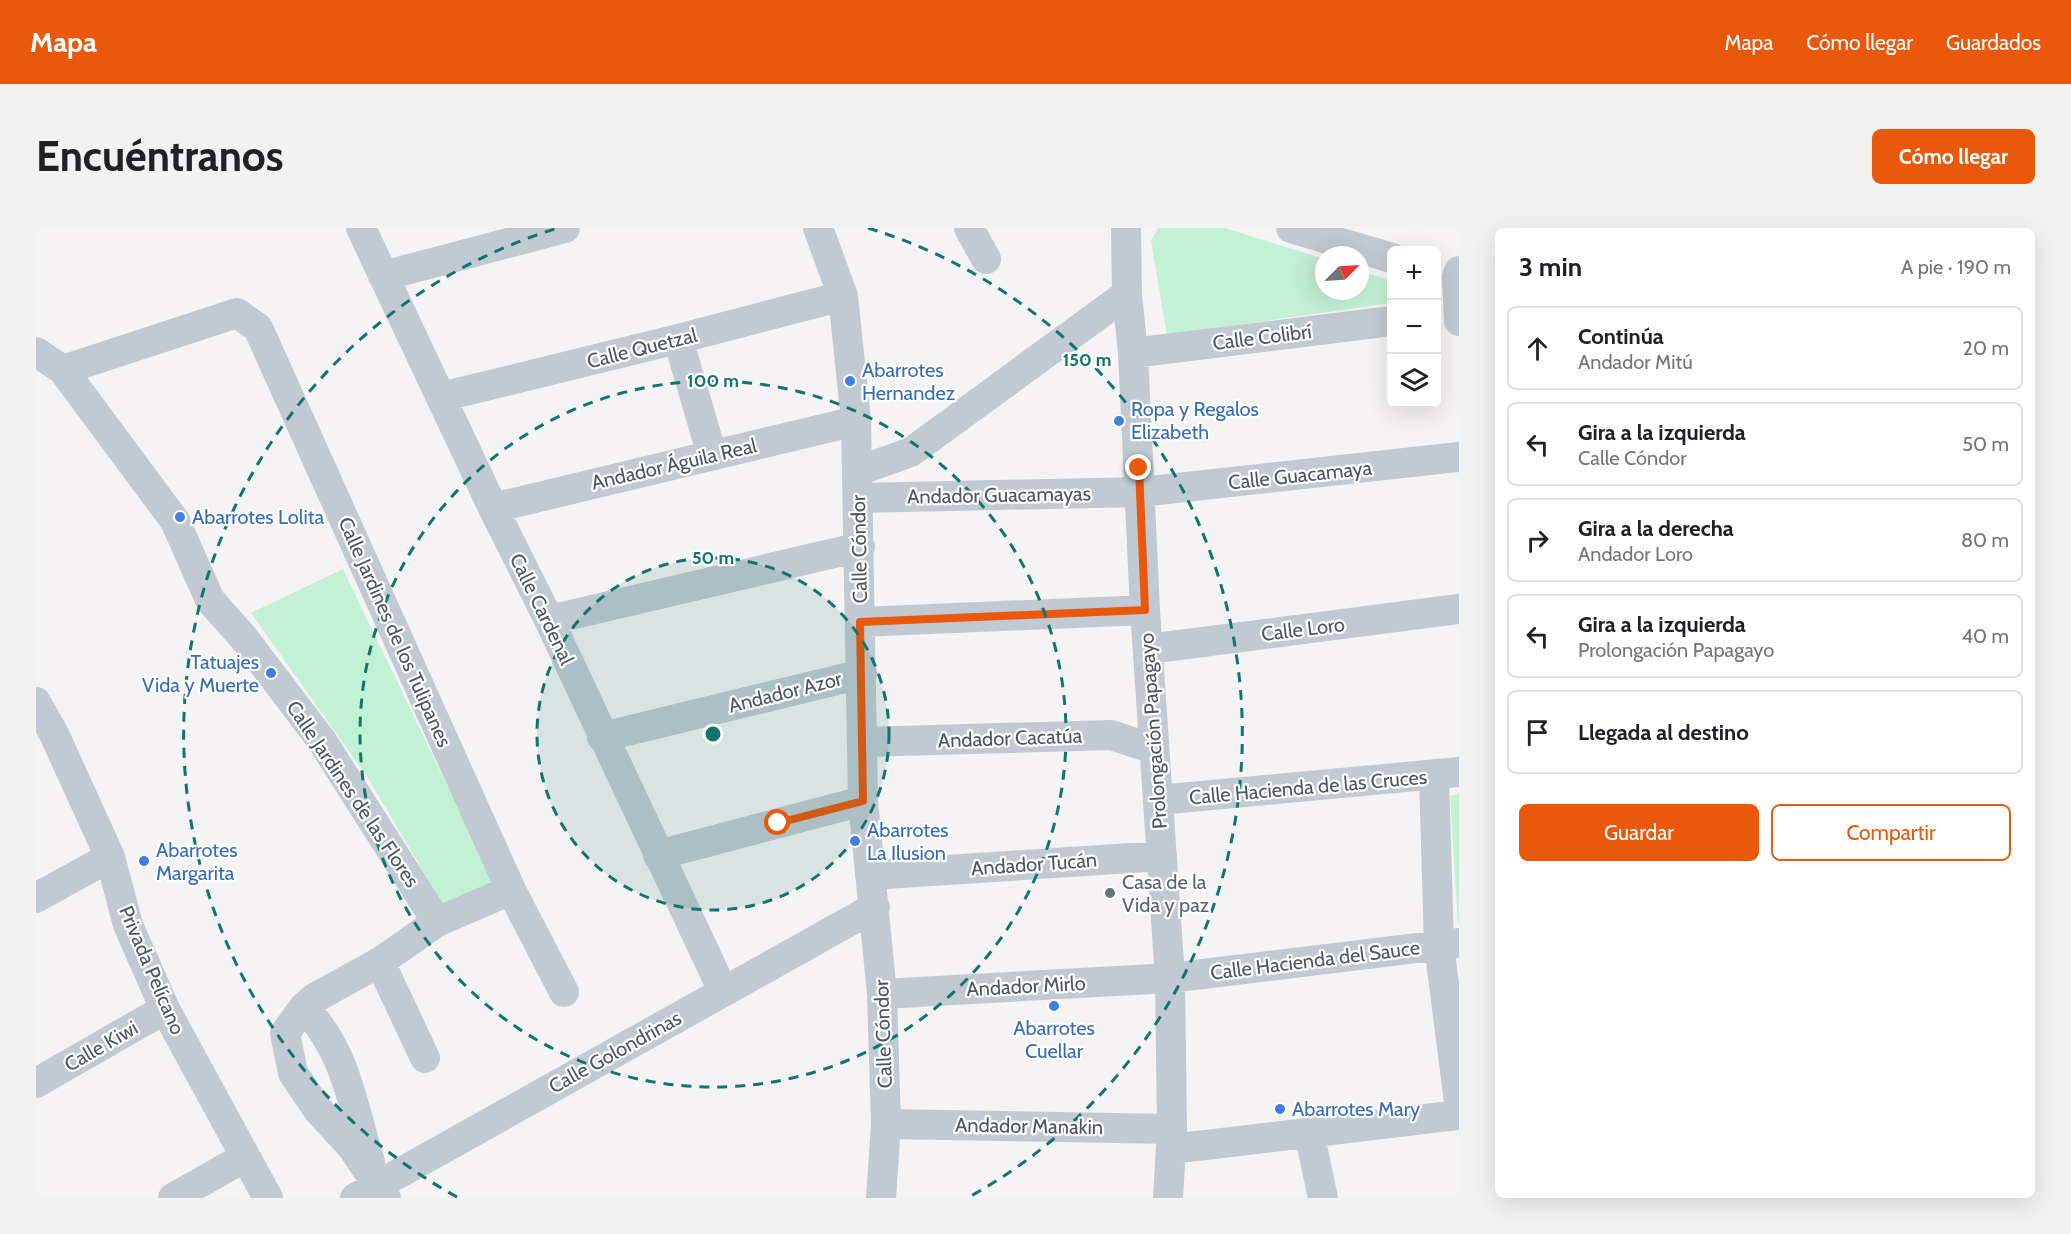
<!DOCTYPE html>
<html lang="es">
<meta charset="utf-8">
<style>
body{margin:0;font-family:Cabin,sans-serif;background:#f2f2f2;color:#202124}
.controls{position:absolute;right:18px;top:18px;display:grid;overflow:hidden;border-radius:9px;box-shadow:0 6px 24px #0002}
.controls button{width:54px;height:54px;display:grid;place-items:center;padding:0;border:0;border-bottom:2px solid #e0e0e0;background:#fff;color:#202124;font:30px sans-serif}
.compass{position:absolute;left:1279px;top:18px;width:54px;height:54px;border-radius:50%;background:#fff;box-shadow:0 6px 24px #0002;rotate:66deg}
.stop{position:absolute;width:18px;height:18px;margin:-14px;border:4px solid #ea580c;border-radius:50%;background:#fff}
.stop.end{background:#ea580c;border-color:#fff;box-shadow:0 2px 6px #0008}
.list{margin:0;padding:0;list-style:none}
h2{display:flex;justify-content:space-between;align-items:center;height:78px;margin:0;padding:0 24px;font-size:26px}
h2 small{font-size:20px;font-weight:400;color:#757577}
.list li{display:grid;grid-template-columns:39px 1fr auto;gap:18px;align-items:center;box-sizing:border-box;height:84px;margin:0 12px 12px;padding:0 12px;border:2px solid #e0e0e0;border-radius:9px}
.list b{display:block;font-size:22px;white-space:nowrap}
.list p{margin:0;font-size:20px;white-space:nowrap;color:#757577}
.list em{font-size:20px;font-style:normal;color:#757577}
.actions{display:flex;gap:12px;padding:18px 24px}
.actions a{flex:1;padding:14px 0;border:2px solid #ea580c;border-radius:9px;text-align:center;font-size:21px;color:#ea580c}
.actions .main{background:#ea580c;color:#fff}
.icon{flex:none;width:33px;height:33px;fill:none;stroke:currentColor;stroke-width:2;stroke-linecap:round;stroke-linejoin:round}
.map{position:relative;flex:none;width:1423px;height:970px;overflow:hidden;border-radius:9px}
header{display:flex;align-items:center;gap:36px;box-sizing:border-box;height:84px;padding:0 30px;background:#ea580c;color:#fff}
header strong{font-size:28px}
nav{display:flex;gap:33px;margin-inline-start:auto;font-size:21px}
.intro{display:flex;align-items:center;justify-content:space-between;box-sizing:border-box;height:144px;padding:0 36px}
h1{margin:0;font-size:42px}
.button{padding:15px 27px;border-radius:9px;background:#ea580c;color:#fff;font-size:21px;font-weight:700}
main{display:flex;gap:36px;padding:0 36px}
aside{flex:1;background:#fff;border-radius:9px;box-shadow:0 6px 24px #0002}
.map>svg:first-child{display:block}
.green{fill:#c3f1d5}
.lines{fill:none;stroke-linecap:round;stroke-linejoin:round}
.minor{stroke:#c1cad2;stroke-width:30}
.route{stroke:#ea580c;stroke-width:8}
.ring{fill:none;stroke:#0f766e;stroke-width:3;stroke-dasharray:10 8}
.shop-dot{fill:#3f7fe0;stroke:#fff;stroke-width:2}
.worship-dot{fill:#6b7280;stroke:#fff;stroke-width:2}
.labels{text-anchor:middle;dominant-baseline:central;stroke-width:4.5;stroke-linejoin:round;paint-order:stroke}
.street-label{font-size:20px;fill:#4a5661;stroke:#fff}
.shop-label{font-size:20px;fill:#366cbe;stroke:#fff;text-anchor:start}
.worship-label{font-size:20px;fill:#5b616d;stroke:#fff;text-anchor:start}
.centre{fill:#0f766e;stroke:#fff;stroke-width:3}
.ring-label{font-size:18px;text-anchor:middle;font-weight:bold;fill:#0f766e;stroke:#fff;stroke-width:4.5;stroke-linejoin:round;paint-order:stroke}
</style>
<header>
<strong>Mapa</strong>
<nav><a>Mapa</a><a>Cómo llegar</a><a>Guardados</a></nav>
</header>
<div class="intro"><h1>Encuéntranos</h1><a class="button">Cómo llegar</a></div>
<main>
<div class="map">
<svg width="1423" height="970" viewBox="0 0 1423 970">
<rect width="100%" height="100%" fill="#f5f3f3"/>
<path class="green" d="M1122,0H1189L1288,31V63H1324V43L1355,53V75L1131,107L1115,13Z
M307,341L459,657L409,680L332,550L215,385Z
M1423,566V694H1422L1414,568Z"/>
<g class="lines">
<path class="minor" d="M325,0L457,280L513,392L687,763
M782,0L807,68L820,193L827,573L846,766L850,896L845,970
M933,0L950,31
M1090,0L1091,66L1097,125L1109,382L1134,750L1136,901L1132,970
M1255,0L1356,30
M1423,43L1421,49L1423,93
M347,48L529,0
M642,111L676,227
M0,124L27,142L139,293L174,372L207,409L286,513L401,694
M1097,125L1356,93
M27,142L201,85L222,100L475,662L528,764
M405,169L642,111L807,68
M822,243L875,224L1091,66
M822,270L1104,264L1423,229
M457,280L820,193
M513,392L824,319
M824,394L1109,382
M1112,421L1423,381
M0,474L18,506L74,629L92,697L129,781L232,970
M566,509L826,446
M827,514L1075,507L1118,521
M1398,548L1403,717L1423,874
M1122,572L1423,544
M622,627L827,573
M834,647L1126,628
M0,670L74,629
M344,734L389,830
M846,766L1134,750L1423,715
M268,779C311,825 316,876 334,934
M0,855L129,781
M850,896L1136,901
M1273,904L1287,970
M1135,921L1423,887
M137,970L209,929
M319,970L839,679
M350,970L316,919L282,882L257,845L249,805L268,779L277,771L344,734L401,694L475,662"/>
</g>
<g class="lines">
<path class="route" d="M742,595L827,573L824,394L1109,382L1103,240"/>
</g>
<circle cx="677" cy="506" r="176" fill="#0f766e" fill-opacity=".12"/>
<g class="ring">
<circle cx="677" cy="506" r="176"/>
<circle cx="677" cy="506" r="353"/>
<path d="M421 969A529 529 0 0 1 522 0M832 0A529 529 0 0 1 933 969"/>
</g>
<g class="shop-dot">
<circle cx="814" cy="153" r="6"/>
<circle cx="1083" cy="193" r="6"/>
<circle cx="144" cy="289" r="6"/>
<circle cx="235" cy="445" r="6"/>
<circle cx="819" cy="613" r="6"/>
<circle cx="108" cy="633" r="6"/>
<circle cx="1018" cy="778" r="6"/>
<circle cx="1244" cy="881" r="6"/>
</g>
<circle class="worship-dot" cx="1074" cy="665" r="6"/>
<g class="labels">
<g class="street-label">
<text transform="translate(1226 109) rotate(-7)">Calle Colibrí</text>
<text transform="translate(606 120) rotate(-14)">Calle Quetzal</text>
<text transform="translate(638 236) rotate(-13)">Andador Águila Real</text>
<text transform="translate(1264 247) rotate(-6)">Calle Guacamaya</text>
<text transform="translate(963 267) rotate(-1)">Andador Guacamayas</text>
<text transform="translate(823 321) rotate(-91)">Calle Cóndor</text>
<text transform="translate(506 381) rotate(64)">Calle Cardenal</text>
<text transform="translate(1267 401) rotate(-7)">Calle Loro</text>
<text transform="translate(359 404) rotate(66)">Calle Jardines de los Tulipanes</text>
<text transform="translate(749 464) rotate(-14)">Andador Azor</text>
<text transform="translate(1117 503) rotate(-94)">Prolongación Papagayo</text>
<text transform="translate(974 510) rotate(-2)">Andador Cacatúa</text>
<text transform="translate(1272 559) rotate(-5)">Calle Hacienda de las Cruces</text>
<text transform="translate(317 566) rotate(56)">Calle Jardines de las Flores</text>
<text transform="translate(998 636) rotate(-4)">Andador Tucán</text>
<text transform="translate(1279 732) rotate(-7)">Calle Hacienda del Sauce</text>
<text transform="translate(116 742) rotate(67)">Privada Pelícano</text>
<text transform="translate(990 758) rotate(-3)">Andador Mirlo</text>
<text transform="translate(847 806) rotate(-92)">Calle Cóndor</text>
<text transform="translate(65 818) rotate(-30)">Calle Kiwi</text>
<text transform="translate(579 824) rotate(-29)">Calle Golondrinas</text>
<text transform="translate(993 898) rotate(1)">Andador Manakin</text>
</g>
<g class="shop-label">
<text x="826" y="142">Abarrotes<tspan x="826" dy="23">Hernandez</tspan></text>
<text x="1095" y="181">Ropa y Regalos<tspan x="1095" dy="23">Elizabeth</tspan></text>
<text x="156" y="289">Abarrotes Lolita</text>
<text x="223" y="434" text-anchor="end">Tatuajes<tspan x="223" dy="23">Vida y Muerte</tspan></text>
<text x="831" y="602">Abarrotes<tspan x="831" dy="23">La Ilusion</tspan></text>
<text x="120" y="622">Abarrotes<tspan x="120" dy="23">Margarita</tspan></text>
<text x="1018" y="800" text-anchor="middle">Abarrotes<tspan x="1018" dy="23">Cuellar</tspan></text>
<text x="1256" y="881">Abarrotes Mary</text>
</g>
<g class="worship-label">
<text x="1086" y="654">Casa de la<tspan x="1086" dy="23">Vida y paz</tspan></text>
</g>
</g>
<circle cx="677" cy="506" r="9" class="centre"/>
<g class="ring-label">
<text x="1051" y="138">150 m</text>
<text x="677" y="159">100 m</text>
<text x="677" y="336">50 m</text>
</g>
</svg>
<div class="controls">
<button>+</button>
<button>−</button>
<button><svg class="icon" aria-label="layers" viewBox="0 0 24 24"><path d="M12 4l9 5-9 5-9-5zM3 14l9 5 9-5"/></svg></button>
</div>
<svg class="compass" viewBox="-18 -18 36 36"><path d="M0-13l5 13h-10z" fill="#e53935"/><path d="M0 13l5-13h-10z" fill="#757577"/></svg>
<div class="stop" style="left:742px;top:595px"></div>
<div class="stop end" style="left:1103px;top:240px"></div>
</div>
<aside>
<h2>3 min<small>A pie · 190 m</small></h2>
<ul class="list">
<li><svg class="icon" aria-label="ahead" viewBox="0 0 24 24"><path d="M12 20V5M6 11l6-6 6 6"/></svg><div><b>Continúa</b><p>Andador Mitú</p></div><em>20 m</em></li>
<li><svg class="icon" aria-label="left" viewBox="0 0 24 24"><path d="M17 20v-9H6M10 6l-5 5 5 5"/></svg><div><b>Gira a la izquierda</b><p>Calle Cóndor</p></div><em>50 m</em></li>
<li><svg class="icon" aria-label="right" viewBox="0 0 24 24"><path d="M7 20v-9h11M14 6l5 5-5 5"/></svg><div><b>Gira a la derecha</b><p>Andador Loro</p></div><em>80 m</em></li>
<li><svg class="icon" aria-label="left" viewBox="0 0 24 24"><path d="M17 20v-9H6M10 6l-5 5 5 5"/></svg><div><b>Gira a la izquierda</b><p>Prolongación Papagayo</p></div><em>40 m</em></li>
<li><svg class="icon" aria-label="arrive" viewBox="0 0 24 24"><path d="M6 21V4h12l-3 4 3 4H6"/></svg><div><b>Llegada al destino</b></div></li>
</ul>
<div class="actions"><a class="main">Guardar</a><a>Compartir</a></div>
</aside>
</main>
